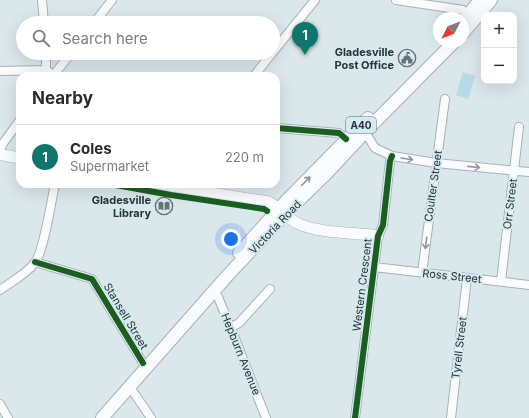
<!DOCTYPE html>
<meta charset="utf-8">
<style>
body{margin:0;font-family:Inter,sans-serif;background:#f7f7f7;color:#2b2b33}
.controls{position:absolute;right:12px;top:12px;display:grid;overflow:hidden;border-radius:8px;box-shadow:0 4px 16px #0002}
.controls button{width:36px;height:36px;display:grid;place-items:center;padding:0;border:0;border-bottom:1px solid #e1e1e2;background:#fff;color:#2b2b33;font:20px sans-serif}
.compass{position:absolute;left:433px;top:12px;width:36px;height:36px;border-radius:50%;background:#fff;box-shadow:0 4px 16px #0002;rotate:228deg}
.you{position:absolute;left:231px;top:239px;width:14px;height:14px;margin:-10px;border:3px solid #fff;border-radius:50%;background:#1a73e8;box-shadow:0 0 0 6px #1a73e833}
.badge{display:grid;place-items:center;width:26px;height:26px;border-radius:50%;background:#0f766e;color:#fff;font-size:13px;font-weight:700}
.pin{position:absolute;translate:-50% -33px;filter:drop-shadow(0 1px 2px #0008)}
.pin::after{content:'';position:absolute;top:21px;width:14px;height:12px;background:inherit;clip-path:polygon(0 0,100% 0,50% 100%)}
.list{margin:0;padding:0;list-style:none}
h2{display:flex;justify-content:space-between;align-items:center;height:52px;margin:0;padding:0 16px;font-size:17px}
h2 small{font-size:13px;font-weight:400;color:#7c7c81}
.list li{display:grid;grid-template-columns:26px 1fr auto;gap:12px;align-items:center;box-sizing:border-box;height:64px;padding:0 16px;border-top:1px solid #e1e1e2}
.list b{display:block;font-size:15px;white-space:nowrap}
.list p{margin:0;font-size:13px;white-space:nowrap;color:#7c7c81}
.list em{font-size:13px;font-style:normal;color:#7c7c81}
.icon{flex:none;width:22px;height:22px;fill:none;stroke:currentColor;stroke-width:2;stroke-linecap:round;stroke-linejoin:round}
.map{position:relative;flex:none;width:529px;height:418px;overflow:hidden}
.search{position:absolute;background:#fff;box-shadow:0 4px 16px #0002;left:16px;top:16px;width:264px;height:44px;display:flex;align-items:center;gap:10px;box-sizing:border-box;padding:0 14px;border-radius:22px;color:#7c7c81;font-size:15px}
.panel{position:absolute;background:#fff;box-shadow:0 4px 16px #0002;left:16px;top:72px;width:264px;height:116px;border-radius:12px}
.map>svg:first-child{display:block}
.green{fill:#b6dbe6}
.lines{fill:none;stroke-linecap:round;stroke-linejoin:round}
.minor-casing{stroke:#a8b2b5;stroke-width:10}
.major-casing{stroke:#a8b2b5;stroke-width:12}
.highway-casing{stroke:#a8b2b5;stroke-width:14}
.minor{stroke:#f9fbfc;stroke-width:8}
.major{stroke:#f9fbfc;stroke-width:11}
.highway{stroke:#f9fbfc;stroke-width:12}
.cycleway-casing{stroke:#d4ebf1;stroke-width:8}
.cycleway{stroke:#1b5e20;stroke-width:6}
.oneway{stroke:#929698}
.labels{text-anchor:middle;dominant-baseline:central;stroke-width:4;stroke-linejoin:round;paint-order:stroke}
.shield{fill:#d4ebf1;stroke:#5d6a6d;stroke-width:1}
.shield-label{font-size:10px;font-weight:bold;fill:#2a3235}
.poi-label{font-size:11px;font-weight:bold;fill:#2a3235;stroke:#d4ebf1;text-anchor:end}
.street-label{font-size:11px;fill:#2a3235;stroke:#d4ebf1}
</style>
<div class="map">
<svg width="529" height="418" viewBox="0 0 529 418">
<rect width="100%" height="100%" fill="#dae7eb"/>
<path class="green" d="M463,72L475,76L468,99L456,95Z"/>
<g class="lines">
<defs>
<path id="minor" d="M42,0L44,23
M396,0L463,10L472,16
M94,23L112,0
M273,52L315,0
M46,53V70
M0,71L46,70L55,76
M53,76L71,53
M254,76L272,53
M276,128L339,133L346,139
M365,132L375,148L392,156L436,163L529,172
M0,149L4,142L20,120
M35,262L92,279L143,363
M374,267L529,285
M422,273L445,99
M501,281L519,127
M0,290C11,282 26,274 35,263C44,250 51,202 55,184
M214,291L218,297L234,336L266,418
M230,328L239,323L270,289
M130,387L151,418
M0,404L8,418
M355,418L378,236L383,225L390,161L392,156
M451,418L467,278"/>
<path id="major" d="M3,155L20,158
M153,184L269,202C280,208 287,219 299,224C323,234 352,232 378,236"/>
<path id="highway" d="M464,20L480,0
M463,33L491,0
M239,253L286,201L368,118
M102,418L228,275L292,207L327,173L367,130L454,42"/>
</defs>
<use href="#minor" class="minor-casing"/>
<use href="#major" class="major-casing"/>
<use href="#highway" class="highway-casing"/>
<use href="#minor" class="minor"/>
<use href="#major" class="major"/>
<use href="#highway" class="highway"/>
<defs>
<path id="cycleway" d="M276,128L339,133L346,139
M110,184L171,195L264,209L267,211
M35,262L92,279L143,363
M355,418L378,236L383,225L390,161L392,156"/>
</defs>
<use href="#cycleway" class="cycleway-casing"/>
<use href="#cycleway" class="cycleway"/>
</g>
<defs><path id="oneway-shaft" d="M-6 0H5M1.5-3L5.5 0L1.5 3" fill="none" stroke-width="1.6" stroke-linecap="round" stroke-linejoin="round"/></defs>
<g class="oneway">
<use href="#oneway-shaft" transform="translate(407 159) rotate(9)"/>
<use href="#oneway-shaft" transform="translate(474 167) rotate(6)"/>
<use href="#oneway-shaft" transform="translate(306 181) rotate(-46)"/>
<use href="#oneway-shaft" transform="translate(426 243) rotate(97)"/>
</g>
<defs>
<symbol id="civic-ring" viewBox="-11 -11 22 22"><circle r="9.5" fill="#d4ebf1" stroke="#687175" stroke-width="1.5"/><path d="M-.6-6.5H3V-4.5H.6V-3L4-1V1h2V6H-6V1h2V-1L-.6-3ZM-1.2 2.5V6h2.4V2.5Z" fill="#687175"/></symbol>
<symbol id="library-ring" viewBox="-11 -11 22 22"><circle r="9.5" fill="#d4ebf1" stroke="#687175" stroke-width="1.5"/><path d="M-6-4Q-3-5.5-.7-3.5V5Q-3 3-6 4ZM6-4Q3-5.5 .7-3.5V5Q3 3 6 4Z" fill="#687175"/></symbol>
</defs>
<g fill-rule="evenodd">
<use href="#civic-ring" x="397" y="48" width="20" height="20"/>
<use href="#library-ring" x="154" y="196" width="20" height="20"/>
</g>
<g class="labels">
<rect class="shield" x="346" y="117" width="30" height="16" rx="3"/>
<g class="shield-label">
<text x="361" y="125">A40</text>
</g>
<g class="poi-label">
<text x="394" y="52">Gladesville<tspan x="394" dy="13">Post Office</tspan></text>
<text x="151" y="200">Gladesville<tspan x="151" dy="13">Library</tspan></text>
</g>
<g class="street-label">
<text transform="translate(433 186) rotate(-82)">Coulter Street</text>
<text transform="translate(510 204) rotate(-83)">Orr Street</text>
<text transform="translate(275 227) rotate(-46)">Victoria Road</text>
<text transform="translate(452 276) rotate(6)">Ross Street</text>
<text transform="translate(362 285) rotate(-83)">Western Crescent</text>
<text transform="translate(126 316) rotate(59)">Stansell Street</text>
<text transform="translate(459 348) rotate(-83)">Tyrell Street</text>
<text transform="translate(241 354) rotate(68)">Hepburn Avenue</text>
</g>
</g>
</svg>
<div class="controls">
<button>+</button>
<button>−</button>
</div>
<svg class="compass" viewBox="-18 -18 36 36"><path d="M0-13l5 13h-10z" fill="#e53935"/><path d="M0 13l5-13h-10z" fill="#7c7c81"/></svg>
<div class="you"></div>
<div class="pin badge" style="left:305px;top:55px">1</div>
<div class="search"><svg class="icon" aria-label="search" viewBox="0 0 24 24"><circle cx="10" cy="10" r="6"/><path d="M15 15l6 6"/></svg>Search here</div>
<section class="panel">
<h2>Nearby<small></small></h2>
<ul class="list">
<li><span class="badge">1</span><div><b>Coles</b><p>Supermarket</p></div><em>220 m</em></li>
</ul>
</section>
</div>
